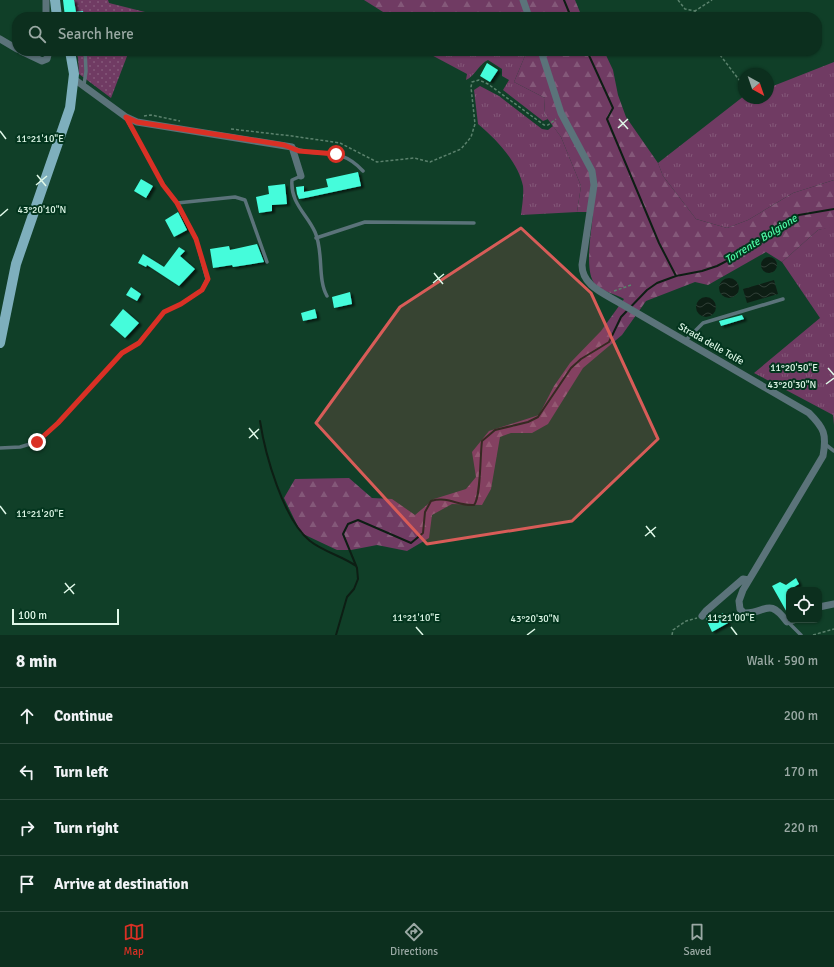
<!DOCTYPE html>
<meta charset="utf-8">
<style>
body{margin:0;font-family:Signika,sans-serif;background:#1a3b2b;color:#f1f3f6}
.controls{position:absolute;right:12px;bottom:12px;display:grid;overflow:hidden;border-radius:8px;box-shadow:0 1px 3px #0004}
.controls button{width:36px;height:36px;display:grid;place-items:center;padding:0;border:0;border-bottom:1px solid #2c4a3c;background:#0c2f1e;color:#f1f3f6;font:20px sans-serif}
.compass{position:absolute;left:738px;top:68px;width:36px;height:36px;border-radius:50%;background:#0c2f1e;box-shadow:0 1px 3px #0004;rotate:140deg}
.scale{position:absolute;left:12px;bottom:10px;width:107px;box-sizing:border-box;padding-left:4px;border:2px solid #dff8e8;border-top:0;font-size:11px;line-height:14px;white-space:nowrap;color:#dff8e8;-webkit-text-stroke:3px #03351e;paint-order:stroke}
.stop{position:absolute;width:12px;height:12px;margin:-9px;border:3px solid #d93025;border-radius:50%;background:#fff}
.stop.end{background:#d93025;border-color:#fff;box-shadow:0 1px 4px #0008}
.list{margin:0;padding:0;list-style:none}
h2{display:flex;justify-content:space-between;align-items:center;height:52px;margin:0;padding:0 16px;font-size:17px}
h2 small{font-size:13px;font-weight:400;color:#9aa9a4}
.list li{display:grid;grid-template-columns:26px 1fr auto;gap:12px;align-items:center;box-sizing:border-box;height:56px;padding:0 16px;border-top:1px solid #2c4a3c}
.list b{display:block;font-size:15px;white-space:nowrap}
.list em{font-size:13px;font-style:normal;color:#9aa9a4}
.icon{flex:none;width:22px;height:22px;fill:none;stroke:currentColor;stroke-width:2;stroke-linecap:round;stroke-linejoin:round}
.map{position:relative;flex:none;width:834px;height:635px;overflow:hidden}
.search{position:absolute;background:#0c2f1e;box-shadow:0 1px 3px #0004;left:12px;right:12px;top:12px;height:44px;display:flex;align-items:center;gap:10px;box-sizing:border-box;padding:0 14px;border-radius:16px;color:#9aa9a4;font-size:15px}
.sheet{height:276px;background:#0c2f1e}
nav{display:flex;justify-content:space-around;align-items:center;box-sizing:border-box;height:56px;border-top:1px solid #2c4a3c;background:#0c2f1e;font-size:11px;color:#9aa9a4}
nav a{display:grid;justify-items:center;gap:2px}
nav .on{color:#d93025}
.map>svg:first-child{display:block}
.grass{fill:url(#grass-tufts)}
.forest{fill:url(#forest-firs)}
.garden{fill:url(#garden-dots)}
.water{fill:url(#water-waves)}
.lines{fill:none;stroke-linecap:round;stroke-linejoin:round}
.stream{stroke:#0d1e14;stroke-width:2}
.building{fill:#45fcdb;filter:url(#shadow)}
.path{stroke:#5b826d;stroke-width:1.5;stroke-dasharray:3 2;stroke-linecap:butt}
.lane{stroke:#5b737a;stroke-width:3.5}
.street{stroke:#5b737a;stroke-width:7}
.primary{stroke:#7eafbd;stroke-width:10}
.route{stroke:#d93025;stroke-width:5}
.marked{fill:#d85c58;fill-opacity:0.2;stroke:#d85c58;stroke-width:3;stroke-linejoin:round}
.ticks{fill:none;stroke:#dff8e8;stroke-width:1.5}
.labels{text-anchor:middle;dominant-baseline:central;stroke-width:4;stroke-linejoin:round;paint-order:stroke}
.street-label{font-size:10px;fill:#dff8e8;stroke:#03351e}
.water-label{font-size:11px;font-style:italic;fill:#4ff9a6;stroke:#03351e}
.ticks-label{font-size:10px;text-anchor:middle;fill:#dff8e8;stroke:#03351e;stroke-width:4;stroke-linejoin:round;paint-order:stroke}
</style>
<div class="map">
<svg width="834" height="635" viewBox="0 0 834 635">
<defs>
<pattern id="grass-tufts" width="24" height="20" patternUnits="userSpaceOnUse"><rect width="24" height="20" fill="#703b63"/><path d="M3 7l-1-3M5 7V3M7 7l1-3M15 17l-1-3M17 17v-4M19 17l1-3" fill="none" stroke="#845879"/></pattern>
<pattern id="forest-firs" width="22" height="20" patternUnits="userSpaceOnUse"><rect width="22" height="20" fill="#703b63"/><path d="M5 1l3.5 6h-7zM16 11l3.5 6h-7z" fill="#845879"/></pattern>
<pattern id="garden-dots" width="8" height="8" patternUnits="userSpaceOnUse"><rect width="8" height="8" fill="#703b63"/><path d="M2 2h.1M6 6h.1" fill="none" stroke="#845879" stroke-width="1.8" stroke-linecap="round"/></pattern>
<pattern id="water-waves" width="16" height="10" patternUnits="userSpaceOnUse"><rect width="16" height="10" fill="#0d1e14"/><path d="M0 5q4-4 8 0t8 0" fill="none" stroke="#303f36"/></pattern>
<filter id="shadow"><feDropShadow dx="3" dy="2" stdDeviation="1" flood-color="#0009"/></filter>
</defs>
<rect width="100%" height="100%" fill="#103f28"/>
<path class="grass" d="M424,51H527L514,82L545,98L544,114L548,119L543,121L503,90L509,80L502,76V69L488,60C479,64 475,76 466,80L467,74Z
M834,62V180L793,193L748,220L727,228L696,219L663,176L658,163L744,96V98H768V88Z
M480,86L499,96L542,129L548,130L553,126L561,137L581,186L577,212L521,215C522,206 524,195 523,186C518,162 496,139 478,124L474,90Z
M834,226V425L833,415L754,373L820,318L782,262L818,230Z"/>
<path class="forest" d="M364,0H575L582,17H391Z
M527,51H604L613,70L618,95L626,117L658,163L663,176L696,219L727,228L748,220L793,193L834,180V227L818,230L782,262L766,252L708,285L695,282L646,301L622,335L583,368L548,424L532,433H511L500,437L491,489L482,505L452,504L432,515L429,538L407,551L377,545L351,550H337L301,533L284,498L295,479L349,478L372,498L392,499L415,515L434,499L466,489L476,477L472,452L489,431L539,415L554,386L570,363L601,331L624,299C616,294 603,292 596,285C583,273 592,230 593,212H577L581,186L561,137L544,114L545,98L514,82Z"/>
<path class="garden" d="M74,0H108L109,3L145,12L143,17H84L76,12Z
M76,51H129L111,98L79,74L78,58Z"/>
<path class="water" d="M761 265a8 8 0 1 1 16 0a8 8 0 1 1-16 0Z
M719 288a10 10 0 1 1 20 0a10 10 0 1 1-20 0Z
M774,280L778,294L747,303L743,289Z
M696 307a10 10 0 1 1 20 0a10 10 0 1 1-20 0Z"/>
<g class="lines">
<path class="stream" d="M564,0L571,17
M587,51L613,108L607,119L659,243L676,276
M260,421C265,454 283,519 310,541C324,552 342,556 356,566
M336,635L347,597L354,589L358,579L357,568L343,534L348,524L358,520L411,543L423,533L425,512L431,501C449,496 457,506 474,505C481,497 480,455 482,441L495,430L528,422L538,417L571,368L581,359L609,342L621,317L647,290L657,283L676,276L702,271L717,266L748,250L768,237L787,221L799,215L834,209"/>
</g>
<path class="building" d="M63,0H74L76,12L83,11L84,17H65Z
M487,63L498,70L490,82L480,76Z
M358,172L361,186L305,198L299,199L297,194L296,187L304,186V192L328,187L326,179Z
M141,179L153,186L146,198L134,191Z
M285,184L287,204L272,205V211L259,213L256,197L269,194L268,186Z
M178,212L187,230L174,237L165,220Z
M257,244L264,262L233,267L232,265L213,268L210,249L229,246L230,250Z
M179,247L185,251L180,256L195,269L179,286L147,265L146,267L138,263L143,254L164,267Z
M131,287L141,294L137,301L126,295Z
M350,292L352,304L334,308L332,297Z
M123,309L139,323L125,338L110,325Z
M315,309L317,318L303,321L301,313Z
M742,315L744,319L721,326L719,321Z
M796,578L799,584L789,590V616L772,586L780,582L786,585Z
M723,613L728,623L712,632L706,619L710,614L712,619Z"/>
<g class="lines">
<path class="path" d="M678,0L685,9L695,11
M695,17V11L712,0
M717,51L740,81
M144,116L151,115L180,121
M231,129L292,136L340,143L377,162L414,158L430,162L461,149L471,137L475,124L471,87L472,82L479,80L488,84L544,125H548L556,119
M614,291L631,285
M672,635L673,630L686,621L697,618
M813,635L834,629"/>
<path class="lane" d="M84,85L86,71L85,51
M126,118L163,185L177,203L235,197L245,200L267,262
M292,147C318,160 337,143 363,171
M301,176L292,180C290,203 307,214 315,232C324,252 317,278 327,296
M316,238L365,222L474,223
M685,341L703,323L783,299
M825,444L834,451
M0,448L20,447L37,442L58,423L122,353L139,343L164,312L181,304L202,290L207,279L196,239L177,203
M788,622L801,635"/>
<path class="street" d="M523,0L529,17
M46,17V0
M0,39L17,49
M21,51L42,61L47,59L49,51
M541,51L561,113L592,171L594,185L582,265C582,285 603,293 618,302L809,413C824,428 827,434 823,456L743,590L739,601L740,609L744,613C766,614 768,596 787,622L794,620
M74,79L126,117L137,122L292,147L301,176
M819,607L834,604
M702,616L706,611L743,579L749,580"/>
<path class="primary" d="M55,0L57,17
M0,343L16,264L70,108L74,74L70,51"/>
</g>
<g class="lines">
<path class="route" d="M37,442L58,423L122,353L139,343L164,312L181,304L202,290L208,279L196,239L177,203L163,185L126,117L137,122L284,145L299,151L336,154"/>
</g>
<path class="marked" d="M521,228L591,293L658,439L572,521L427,544L316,423L400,307Z"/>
<path class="ticks" d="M619,119L628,129M618,128L628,119M0,131L6,139M37,175L46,186M36,185L47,176M0,216L8,209M434,273L443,284M433,283L444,274M828,368L834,375M826,384L834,378M249,428L258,439M249,438L259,429M0,506L6,514M646,526L655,537M645,536L656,527M65,583L74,594M64,593L75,584M416,627L423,635M731,627L737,635M527,635L535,629"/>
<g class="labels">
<g class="street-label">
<text transform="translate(711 344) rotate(30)">Strada delle Tolfe</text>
</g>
<g class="water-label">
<text transform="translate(761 239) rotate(-32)">Torrente Bolgione</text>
</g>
</g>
<g class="ticks-label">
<text x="40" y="142">11°21'10"E</text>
<text x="42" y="213">43°20'10"N</text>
<text x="794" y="371">11°20'50"E</text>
<text x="792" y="388">43°20'30"N</text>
<text x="40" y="517">11°21'20"E</text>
<text x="416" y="621">11°21'10"E</text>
<text x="731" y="621">11°21'00"E</text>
<text x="535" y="622">43°20'30"N</text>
</g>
</svg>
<div class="controls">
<button><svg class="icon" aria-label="locate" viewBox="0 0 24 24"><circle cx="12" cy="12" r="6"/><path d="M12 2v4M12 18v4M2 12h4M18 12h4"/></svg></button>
</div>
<svg class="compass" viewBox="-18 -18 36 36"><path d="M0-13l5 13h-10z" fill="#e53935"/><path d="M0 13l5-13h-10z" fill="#9aa9a4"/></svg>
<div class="scale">100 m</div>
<div class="stop" style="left:336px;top:154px"></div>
<div class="stop end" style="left:37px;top:442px"></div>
<div class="search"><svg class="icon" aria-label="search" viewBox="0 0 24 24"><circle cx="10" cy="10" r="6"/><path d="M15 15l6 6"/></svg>Search here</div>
</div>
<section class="sheet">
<h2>8 min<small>Walk · 590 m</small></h2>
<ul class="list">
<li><svg class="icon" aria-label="ahead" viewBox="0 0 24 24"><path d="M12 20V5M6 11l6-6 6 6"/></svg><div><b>Continue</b></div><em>200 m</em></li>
<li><svg class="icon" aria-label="left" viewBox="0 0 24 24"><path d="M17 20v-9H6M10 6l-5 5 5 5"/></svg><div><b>Turn left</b></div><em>170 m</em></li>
<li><svg class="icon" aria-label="right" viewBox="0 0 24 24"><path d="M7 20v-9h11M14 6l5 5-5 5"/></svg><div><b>Turn right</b></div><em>220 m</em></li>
<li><svg class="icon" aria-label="arrive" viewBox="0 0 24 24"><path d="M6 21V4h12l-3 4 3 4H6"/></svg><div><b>Arrive at destination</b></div></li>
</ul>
</section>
<nav>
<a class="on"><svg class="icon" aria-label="map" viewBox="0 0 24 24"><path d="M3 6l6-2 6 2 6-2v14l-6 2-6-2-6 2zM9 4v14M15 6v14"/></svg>Map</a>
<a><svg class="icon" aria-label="directions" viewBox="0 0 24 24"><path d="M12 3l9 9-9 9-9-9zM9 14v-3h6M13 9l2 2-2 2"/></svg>Directions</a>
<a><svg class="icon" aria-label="saved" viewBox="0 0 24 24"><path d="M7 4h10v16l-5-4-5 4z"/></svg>Saved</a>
</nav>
